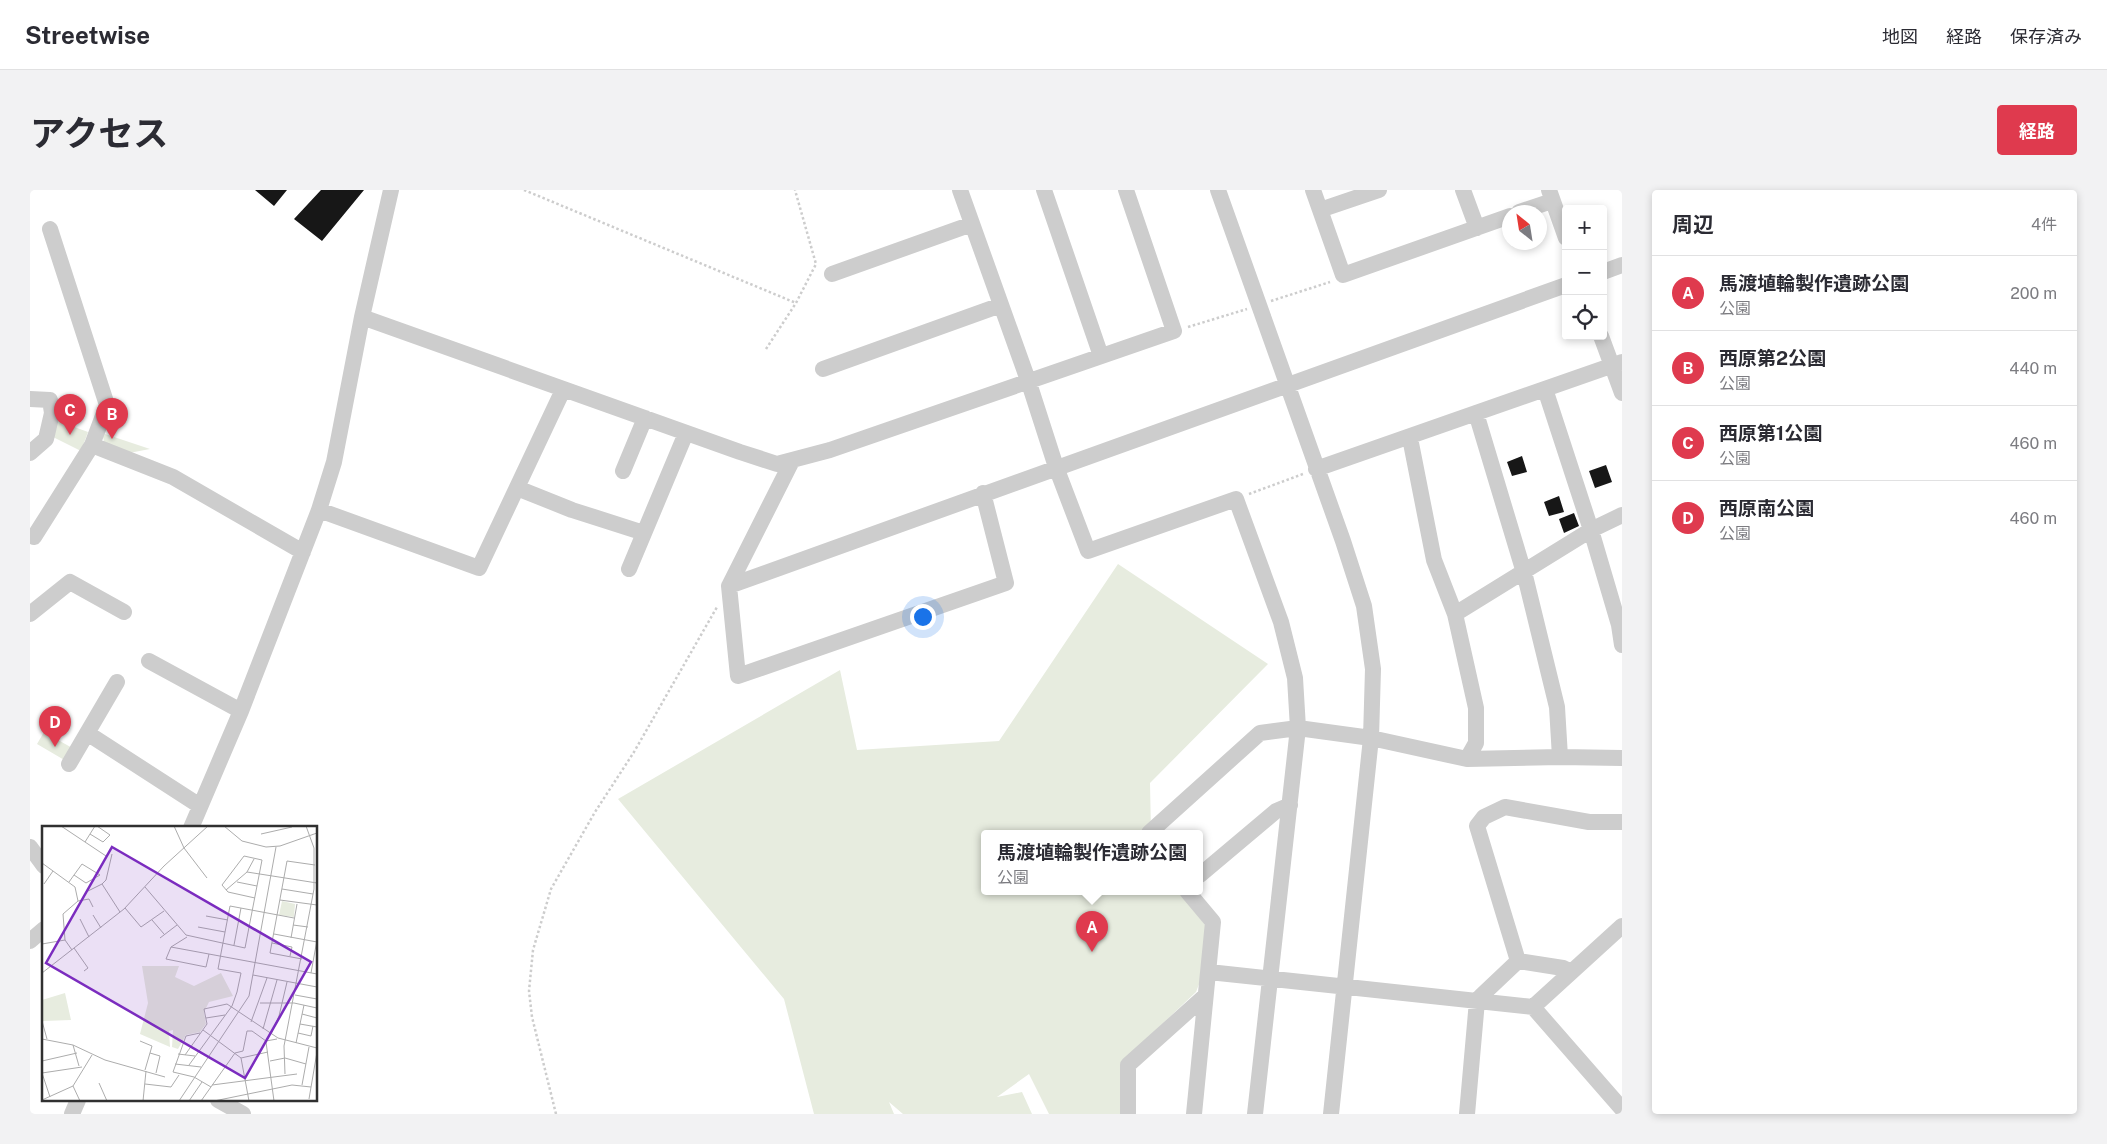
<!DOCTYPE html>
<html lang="ja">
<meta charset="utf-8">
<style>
body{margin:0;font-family:"Public Sans","Noto Sans JP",sans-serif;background:#f2f2f3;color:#2b2b33}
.controls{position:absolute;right:15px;top:15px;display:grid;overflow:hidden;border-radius:5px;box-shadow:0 2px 8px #0003}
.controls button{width:45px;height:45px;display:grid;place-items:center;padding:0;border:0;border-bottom:1px solid #e1e1e2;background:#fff;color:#2b2b33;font:25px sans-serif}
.compass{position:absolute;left:1472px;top:15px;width:45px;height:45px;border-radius:50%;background:#fff;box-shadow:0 2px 8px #0003;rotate:330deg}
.you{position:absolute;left:892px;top:426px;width:18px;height:18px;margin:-12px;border:4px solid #fff;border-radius:50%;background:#1a73e8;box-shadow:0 0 0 8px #1a73e833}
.badge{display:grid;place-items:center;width:32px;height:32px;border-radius:50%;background:#df3a4e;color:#fff;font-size:16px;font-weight:700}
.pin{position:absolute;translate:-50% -41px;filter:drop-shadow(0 1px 2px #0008)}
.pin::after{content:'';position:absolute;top:26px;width:18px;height:15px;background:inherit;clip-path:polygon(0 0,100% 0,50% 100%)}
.popup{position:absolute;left:951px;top:640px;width:222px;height:65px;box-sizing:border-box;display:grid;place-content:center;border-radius:5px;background:#fff;filter:drop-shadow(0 1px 4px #0005);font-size:16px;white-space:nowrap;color:#7c7c81}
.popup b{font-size:19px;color:#2b2b33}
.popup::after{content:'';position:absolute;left:50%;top:100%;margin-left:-10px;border:10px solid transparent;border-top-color:#fff}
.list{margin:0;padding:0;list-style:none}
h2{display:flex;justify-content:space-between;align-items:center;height:65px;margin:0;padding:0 20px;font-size:21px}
h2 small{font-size:16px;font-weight:400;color:#7c7c81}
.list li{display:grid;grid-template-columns:32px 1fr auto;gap:15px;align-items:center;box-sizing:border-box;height:75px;padding:0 20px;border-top:1px solid #e1e1e2}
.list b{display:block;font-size:19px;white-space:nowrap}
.list p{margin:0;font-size:16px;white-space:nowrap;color:#7c7c81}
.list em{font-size:16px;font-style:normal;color:#7c7c81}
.icon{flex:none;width:28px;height:28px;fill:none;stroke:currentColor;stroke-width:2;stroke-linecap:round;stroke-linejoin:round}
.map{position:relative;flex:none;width:1592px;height:924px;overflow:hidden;border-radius:5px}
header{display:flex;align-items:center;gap:30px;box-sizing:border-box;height:70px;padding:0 25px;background:#fff;border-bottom:1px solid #e1e1e2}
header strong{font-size:24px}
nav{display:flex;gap:28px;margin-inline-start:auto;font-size:18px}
.intro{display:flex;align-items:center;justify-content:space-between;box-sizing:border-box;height:120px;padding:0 30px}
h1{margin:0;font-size:35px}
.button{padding:12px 22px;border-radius:5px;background:#df3a4e;color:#fff;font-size:18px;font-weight:700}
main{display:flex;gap:30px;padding:0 30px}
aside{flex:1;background:#fff;border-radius:5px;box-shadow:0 2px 8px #0003}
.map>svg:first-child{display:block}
.green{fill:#e7ecdf}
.building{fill:#171717}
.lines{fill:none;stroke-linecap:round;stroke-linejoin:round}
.path{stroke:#cdcdcd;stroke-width:2.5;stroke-dasharray:2.5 2.5;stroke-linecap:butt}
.minor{stroke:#cdcdcd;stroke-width:16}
.inset-road{fill:none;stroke:#acacac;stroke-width:1}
.view{fill:#7b2cbf;fill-opacity:0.15;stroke:#7b2cbf;stroke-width:2.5}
.inset-edge{fill:none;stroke:#303030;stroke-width:2.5}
</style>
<header>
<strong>Streetwise</strong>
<nav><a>地図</a><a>経路</a><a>保存済み</a></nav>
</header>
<div class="intro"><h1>アクセス</h1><a class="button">経路</a></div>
<main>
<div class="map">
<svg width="1592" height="924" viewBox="0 0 1592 924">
<rect width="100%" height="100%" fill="#fff"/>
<path class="green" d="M28,231L58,242L51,261L23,247Z
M72,243L120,259L99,263L75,255Z
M1088,374L1238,474L1120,593L1121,643H954V701H1149L1176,736L1171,789L1166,802L1091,873L1093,924H1019L999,884L967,907L992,902L1002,924H873L859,912L864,924H784L754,809L588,609L810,480L827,560L969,551Z
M14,542L44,559L36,571L7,554Z"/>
<path class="building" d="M225,0H257L244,16Z
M291,0H334L292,51L264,29Z
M1492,266L1497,282L1482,286L1477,272Z
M1576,275L1582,292L1565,298L1559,281Z
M1529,306L1534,322L1519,326L1514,312Z
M1544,323L1549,336L1534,343L1529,329Z"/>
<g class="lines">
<path class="path" d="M494,0L766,113
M1241,111L1300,92
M1158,137L1217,119
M736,159L766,113L786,74L765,0
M1219,304L1273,284
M526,924L502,827L499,801L503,760L521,699L565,622L604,562L687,417"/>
<path class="minor" d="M930,0L999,193L1026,277L1058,361L1206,309L1251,432L1265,488L1268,538L1225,924
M1014,0L1071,166
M1188,0L1313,351L1334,416L1343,479L1341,548L1301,924
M1283,0L1313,85L1480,26
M1433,0L1447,38
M1519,0L1536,48
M1290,20L1349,0
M1489,22L1522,11
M20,39L77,215L62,255
M1573,82L1592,75
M802,84L942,34
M332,127L710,262L747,274L800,260L1144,141L1096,0
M1571,146L1592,203
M793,179L971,115
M1515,199L1561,340L1589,435L1592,455
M0,209L20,210L22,223L16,249L0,263
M1446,223L1495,386L1527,517L1530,567
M1380,248L1404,370L1425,424L1446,518V553L1437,569
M762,271L699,396L708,486L976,393L953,303
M1286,279L1592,172
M593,281L615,228
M487,298L542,320L614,343
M289,320L449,378L533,200
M4,347L62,255L143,287L273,362
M599,379L656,243
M699,396L1536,95
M0,424L40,392L94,422
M1425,424L1561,340L1592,325
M119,471L211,521
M57,543L170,616
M39,574L87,492
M161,638L211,521L289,320L304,272L332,127L361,0
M1119,643L1230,543L1268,538L1341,548L1437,569L1530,567L1592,568
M0,657L14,676
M1170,685L1246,621L1260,615
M1157,701L1183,732L1164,924
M0,751L14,739
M1488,771L1533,778L1541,782
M1179,782L1503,817L1592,736
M1503,817L1592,919
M188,910L213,924
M42,924L48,910
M1098,924V875L1175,806
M1437,924L1447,811L1451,806L1488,771L1447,636L1454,627L1475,617L1559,632H1592"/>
</g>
<g transform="translate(12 636)">
<rect width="275" height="275" fill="#fff"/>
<path d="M240,75L253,78L252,91L237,89ZM100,140H137L133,151L152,160L179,147L191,170L167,176L162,186L164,198L158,206L144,209L136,223L130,221L131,204L127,205L128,221L98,208L106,177ZM23,167L29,194L1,195L0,174Z" fill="#e7ecdf"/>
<path class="inset-road" d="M19,0L64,30M132,0L142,22L165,52M182,0L200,15L224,21L238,20L275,7M48,8L61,16L68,9L55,0M219,8L250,1M43,16L53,0M0,37L33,61L36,75L47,73L51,81M205,46L275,57M27,56L32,49L40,38L58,49L44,57L32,49M195,56L215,60M2,58L11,45M60,58L64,54L70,28M103,61L144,109L203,122L220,34L202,30L180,59L186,66L213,72M240,63L271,68M184,64L205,46L212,33M46,65L60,58L78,86M238,74L275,79M83,82L99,101L122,85M51,89L59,102M164,90L186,94M38,93L47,111M110,94L122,108M251,99L266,101M156,101L183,106M232,108L275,116M145,111L129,121L124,133L164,141L167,128M118,112L135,99M249,112L255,78M23,114L21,88L36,75M230,117L250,121L248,130M0,118L23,114L30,124M192,119L199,82M129,121L275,148M32,122L46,142L42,145M260,133L228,127L245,35L273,39M0,147L82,83L122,40L166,0M269,147L275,114M211,149L275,161M253,169L275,173M218,177H252L275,182M260,188L275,192M164,192L183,189M0,195L5,213M209,196L225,152M258,198L275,201M221,203L235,154M161,204L199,232L226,226M158,207L144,210L131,246L152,251L169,261M256,207L269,210L271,200M229,208L237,190L245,156M0,213L31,219L63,234L123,251M98,215L110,220L103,244M224,216L232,275M254,217L262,179M31,219L37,240M108,227L118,230L114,247M136,228L153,230M143,229L165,198L162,183L185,178L236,212L275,222M199,232L207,275M0,235L35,227M228,235L243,232L264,238M133,238L159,241M147,239L190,180L195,166L199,147L176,143L188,80L252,92M0,247L40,241M0,247L8,271M243,248L242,220L272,63V22L264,0M57,257L65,275M103,258L129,261L137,249M170,259L255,248M260,259L267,221M267,273L275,226M0,274L31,260M38,275L31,260L50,229M101,275L104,245M137,275L207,170L234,21M147,275L160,256M159,275L193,227L201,225L205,205H210L224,215L235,213M172,275L250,259L269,261"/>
<path class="view" d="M70,21L269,136L203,252L4,137Z"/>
<rect width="275" height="275" class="inset-edge"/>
</g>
</svg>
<div class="controls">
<button>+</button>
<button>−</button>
<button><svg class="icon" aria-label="locate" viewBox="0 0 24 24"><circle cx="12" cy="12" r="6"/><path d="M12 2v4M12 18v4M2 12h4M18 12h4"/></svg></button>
</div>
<svg class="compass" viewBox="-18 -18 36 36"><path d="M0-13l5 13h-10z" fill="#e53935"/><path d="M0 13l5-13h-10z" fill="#7c7c81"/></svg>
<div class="you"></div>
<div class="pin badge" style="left:1062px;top:762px">A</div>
<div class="popup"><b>馬渡埴輪製作遺跡公園</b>公園</div>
<div class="pin badge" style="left:82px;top:249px">B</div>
<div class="pin badge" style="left:40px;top:245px">C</div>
<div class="pin badge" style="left:25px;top:557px">D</div>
</div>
<aside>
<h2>周辺<small>4件</small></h2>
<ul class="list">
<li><span class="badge">A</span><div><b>馬渡埴輪製作遺跡公園</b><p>公園</p></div><em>200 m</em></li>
<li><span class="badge">B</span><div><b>西原第2公園</b><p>公園</p></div><em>440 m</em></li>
<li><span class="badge">C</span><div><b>西原第1公園</b><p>公園</p></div><em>460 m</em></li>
<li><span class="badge">D</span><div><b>西原南公園</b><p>公園</p></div><em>460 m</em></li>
</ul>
</aside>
</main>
